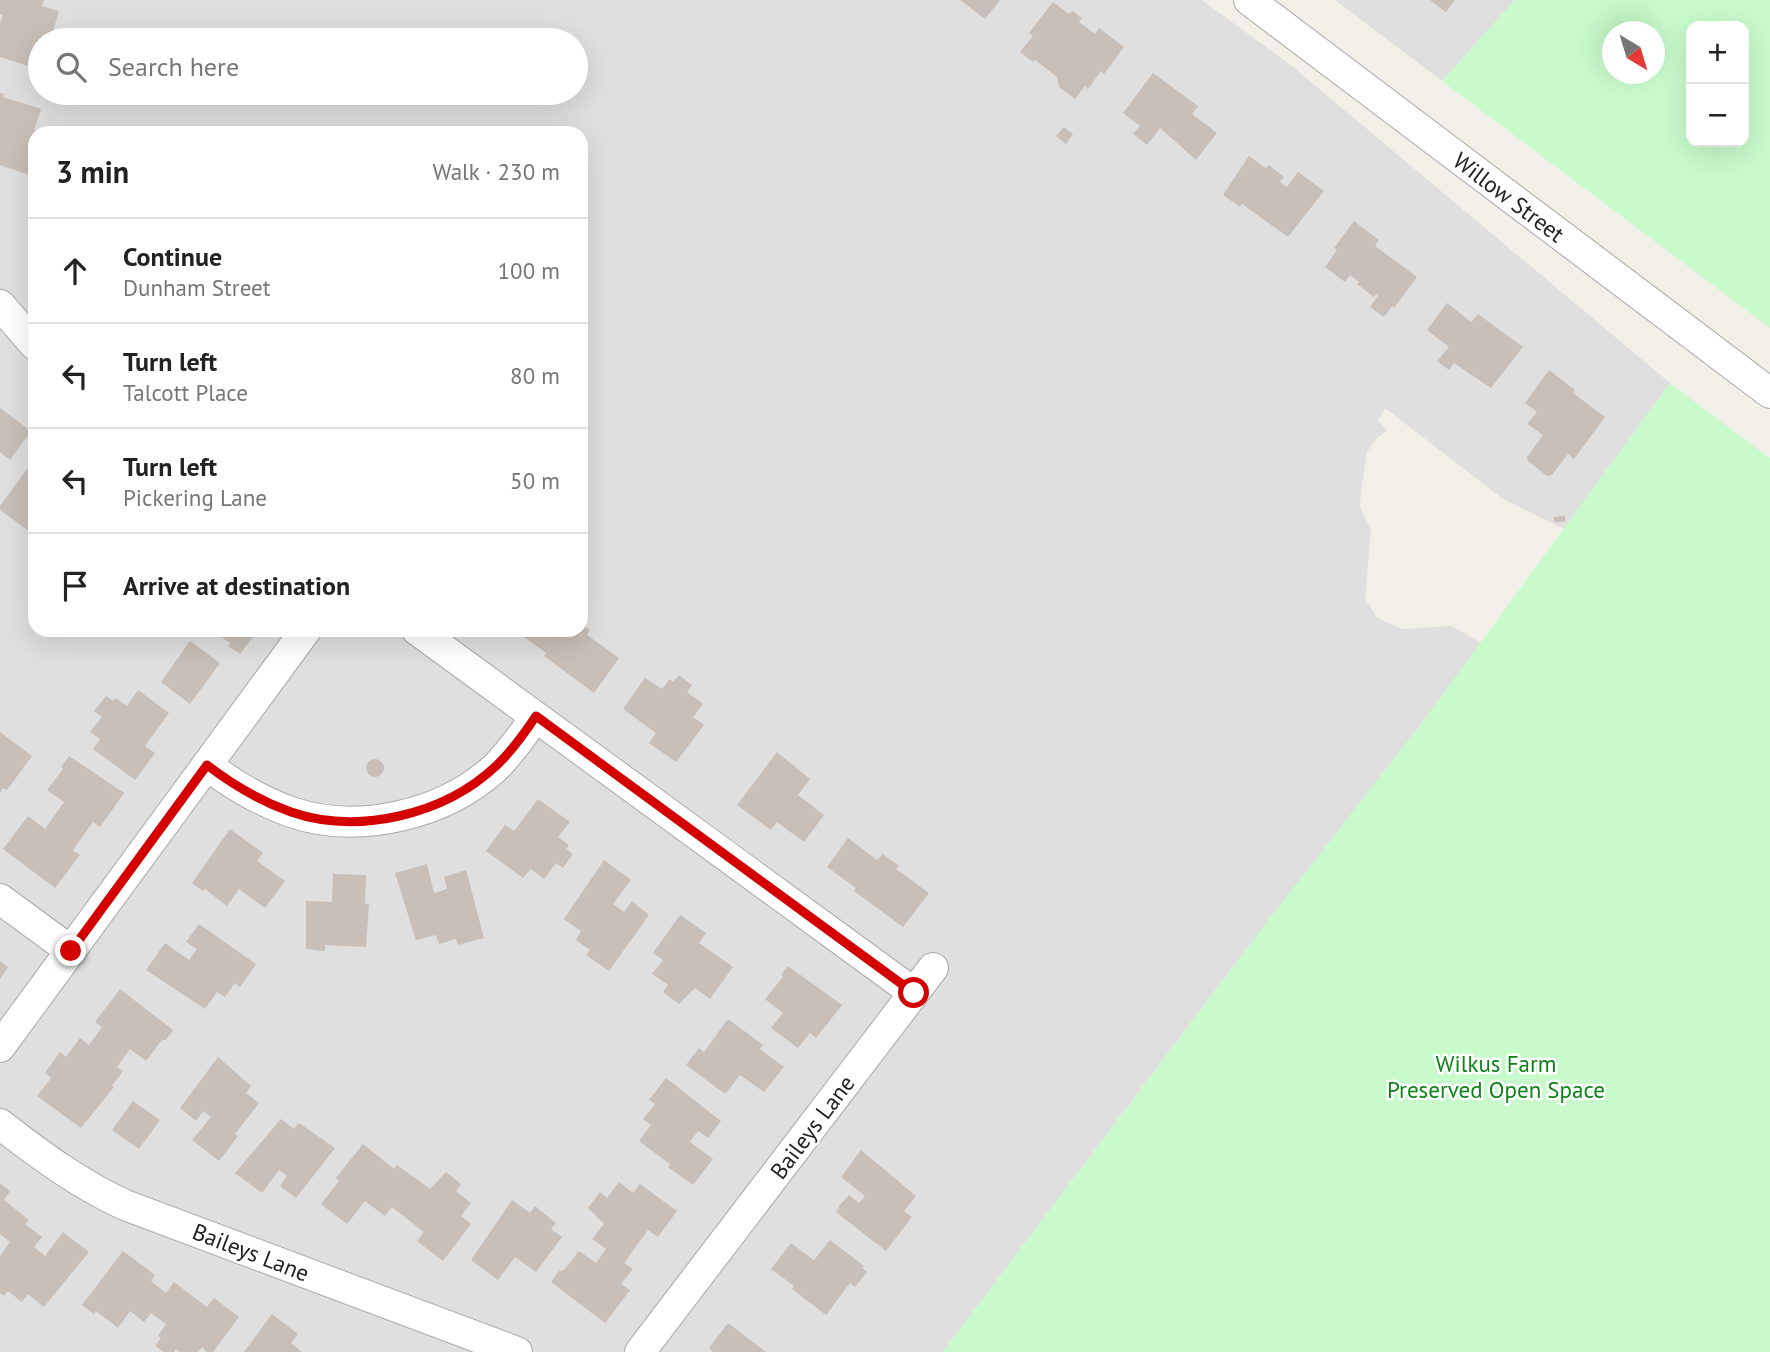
<!DOCTYPE html>
<meta charset="utf-8">
<style>
body{margin:0;font-family:"PT Sans",sans-serif;background:#f2f2f2;color:#222}
.controls{position:absolute;right:21px;top:21px;display:grid;overflow:hidden;border-radius:14px;box-shadow:0 7px 28px #0002}
.controls button{width:63px;height:63px;display:grid;place-items:center;padding:0;border:0;border-bottom:2px solid #e0e0e0;background:#fff;color:#222;font:35px sans-serif}
.compass{position:absolute;left:1602px;top:21px;width:63px;height:63px;border-radius:50%;background:#fff;box-shadow:0 7px 28px #0002;rotate:142deg}
.stop{position:absolute;width:21px;height:21px;margin:-16px;border:5px solid #d40000;border-radius:50%;background:#fff}
.stop.end{background:#d40000;border-color:#fff;box-shadow:0 2px 7px #0008}
.list{margin:0;padding:0;list-style:none}
h2{display:flex;justify-content:space-between;align-items:center;height:91px;margin:0;padding:0 28px;font-size:30px}
h2 small{font-size:23px;font-weight:400;color:#767676}
.list li{display:grid;grid-template-columns:46px 1fr auto;gap:21px;align-items:center;box-sizing:border-box;height:105px;padding:0 28px;border-top:2px solid #e0e0e0}
.list b{display:block;font-size:26px;white-space:nowrap}
.list p{margin:0;font-size:23px;white-space:nowrap;color:#767676}
.list em{font-size:23px;font-style:normal;color:#767676}
.icon{flex:none;width:38px;height:38px;fill:none;stroke:currentColor;stroke-width:2;stroke-linecap:round;stroke-linejoin:round}
.map{position:relative;flex:none;width:1770px;height:1352px;overflow:hidden}
.search{position:absolute;background:#fff;box-shadow:0 7px 28px #0002;left:28px;top:28px;width:560px;height:77px;display:flex;align-items:center;gap:18px;box-sizing:border-box;padding:0 24px;border-radius:38px;color:#767676;font-size:26px}
.panel{position:absolute;background:#fff;box-shadow:0 7px 28px #0002;left:28px;top:126px;width:560px;height:511px;border-radius:21px}
.map>svg:first-child{display:block}
.residential{fill:#e0dfdf;fill-rule:evenodd}
.park{fill:#c8facc;fill-rule:evenodd}
.building{fill:#c7bfb8}
.lines{fill:none;stroke-linecap:round;stroke-linejoin:round}
.minor-casing{stroke:#a9a9a9;stroke-width:32}
.minor{stroke:#fff;stroke-width:30}
.route{stroke:#d40000;stroke-width:9}
.labels{text-anchor:middle;dominant-baseline:central;stroke-width:5;stroke-linejoin:round;paint-order:stroke}
.street-label{font-size:23px;fill:#222;stroke:#fff}
.park-label{font-size:23px;fill:#0c8416;stroke:#fff}
</style>
<div class="map">
<svg width="1770" height="1352" viewBox="0 0 1770 1352">
<rect width="100%" height="100%" fill="#f2efe9"/>
<path class="residential" d="M0,0H1202L1293,67L1670,383L1564,529L1503,499L1385,408L1378,420L1387,431L1377,438L1367,452L1361,491L1360,507L1371,531L1365,598L1377,618L1402,629L1452,626L1481,643L1425,719L1222,981L943,1352H0ZM40,40H576V93H40ZM35,133H581V630H35Z
M1335,0H1515L1442,81Z"/>
<path class="park" d="M1515,0H1770V328L1442,81ZM1691,26H1744V142H1691ZM1612,32H1654V74H1612Z
M1670,383L1770,458V1352H943L1270,918L1425,719Z"/>
<path class="building" d="M0,0H44L42,6L59,11L53,31L61,33L59,40H40V50L34,48L28,66L0,57V24L3,15L0,14Z
M960,0H1000L985,19Z
M1430,0H1455L1446,12Z
M1053,2L1069,14L1072,11L1082,18L1079,22L1095,34L1099,28L1124,47L1104,74L1101,71L1088,89L1085,86L1075,99L1059,87L1057,77L1035,60L1033,62L1020,52L1033,36L1029,33Z
M1153,73L1198,106L1192,114L1217,133L1196,160L1160,128L1147,145L1133,134L1140,126L1123,113Z
M0,93L4,94L3,97L41,109L34,130L41,132L35,133V177L0,165Z
M1064,127L1073,134L1066,144L1056,136Z
M1249,156L1266,168L1269,165L1284,177L1280,182L1287,187L1298,172L1324,191L1288,237L1242,204L1240,207L1223,195Z
M1354,221L1379,240L1375,246L1417,277L1394,308L1392,306L1384,317L1370,307L1378,296L1376,294L1374,297L1357,284L1359,282L1350,275L1345,282L1325,267L1337,250L1334,248Z
M1447,303L1471,322L1478,314L1523,347L1491,388L1454,363L1449,370L1437,361L1449,347L1427,330Z
M1549,370L1575,390L1573,393L1605,417L1574,459L1568,454L1552,475L1547,476L1528,461L1527,457L1543,435L1527,424L1537,412L1525,403Z
M0,408L31,431L10,460L0,452Z
M35,458V531L33,534L0,510V506Z
M1565,516V522H1554V517Z
M581,624L590,630L587,635L619,658L594,693L544,656L546,653L517,632L519,630H581Z
M212,630H258L240,654L228,646L230,643Z
M190,641L220,663L190,704L161,682Z
M679,675L692,685L687,692L703,704L693,717L704,725L676,762L649,743L656,733L623,709L645,678L662,689L670,679L673,682Z
M138,690L169,713L145,746L155,753L135,780L93,749L100,739L90,732L102,717L94,711L106,696L113,701L116,698L127,706Z
M0,732L32,756L7,790L3,788L0,793Z
M777,752L810,779L798,795L824,815L804,842L777,822L771,830L737,805Z
M69,756L124,793L100,827L93,822L73,850L80,855L55,888L3,849L28,816L45,829L64,802L47,790L63,769L61,767Z
M366 768a9 9 0 1 1 18 0a9 9 0 1 1-18 0Z
M538,799L570,822L558,837L569,845L566,849L573,854L563,868L556,863L544,879L531,869L523,878L486,851L505,825L514,831Z
M230,829L263,853L257,861L285,881L265,908L239,889L227,906L205,889L203,891L192,883Z
M848,838L877,860L883,854L899,866L896,869L929,893L903,927L854,891L856,888L827,867Z
M604,860L631,880L613,904L624,912L632,901L649,915L609,971L586,955L590,950L576,940L581,931L564,919Z
M427,864L434,893L447,889L444,877L466,870L484,938L458,945L456,939L439,944L436,935L416,940L395,873Z
M333,874L366,875L365,904H369L366,947L325,945V951L306,949V901L332,902Z
M680,915L706,933L699,943L733,967L710,999L695,988L679,1004L663,992L668,985L652,974L663,960L653,953Z
M199,924L256,964L240,987L235,983L225,997L217,992L205,1009L146,970L165,943L189,960L197,949L186,942Z
M0,961L8,967L0,979Z
M788,966L842,1005L816,1038L810,1033L798,1048L771,1028L783,1013L765,999L783,977L781,975Z
M120,989L173,1030L166,1040H162L146,1061L130,1049L117,1067L123,1071L112,1086L114,1087L81,1128L37,1096L51,1078L45,1073L60,1052L66,1057L80,1038L89,1045L102,1027L95,1022Z
M728,1019L763,1045L760,1049L784,1067L764,1092L740,1075L725,1094L686,1065L699,1048L704,1052Z
M218,1057L251,1086L246,1093L259,1103L235,1134L238,1136L219,1161L192,1140L211,1117L203,1111L196,1121L180,1108Z
M666,1078L721,1121L708,1138L698,1131L690,1142L713,1159L693,1185L668,1167L670,1164L639,1141L651,1125L643,1119L655,1104L649,1100Z
M133,1101L160,1120L139,1149L112,1130Z
M281,1119L294,1129L299,1123L335,1148L296,1198L280,1186L287,1176L279,1170L262,1193L235,1173Z
M363,1144L394,1169L397,1165L430,1189L446,1172L461,1184L456,1191L471,1203L461,1216L471,1224L443,1261L417,1241L424,1232L392,1207L385,1216L365,1201L347,1224L321,1204L339,1181L336,1178Z
M861,1150L916,1196L904,1211L912,1217L886,1251L836,1212L840,1208L838,1207L849,1195L859,1203L865,1196L841,1177Z
M619,1182L633,1193L640,1184L677,1211L658,1237L648,1230L624,1263L633,1269L621,1284L630,1290L605,1323L551,1282L559,1271L564,1270L579,1251L596,1263L606,1249L592,1239L604,1224L588,1208L600,1192L607,1198Z
M0,1183L10,1191L4,1200L29,1220L25,1224L42,1237L34,1247L45,1256L63,1232L89,1252L44,1307L28,1294L22,1302L8,1291L4,1296L0,1293V1256L10,1242L0,1234Z
M512,1200L530,1213L535,1206L556,1223L551,1229L562,1237L536,1272L515,1257L498,1280L471,1260Z
M830,1240L864,1266L862,1268L867,1272L855,1287L850,1283L826,1315L792,1289L794,1286L771,1269L791,1243L814,1260Z
M123,1251L155,1275L151,1281L166,1293L174,1282L207,1307L214,1298L239,1317L213,1352H207L202,1347L198,1352H180L176,1349L174,1352H164L155,1346L161,1338L158,1336L166,1324L151,1313L144,1322L130,1311L118,1328L96,1311L94,1314L82,1305Z
M272,1314L298,1334L291,1343L302,1352H244Z
M728,1323L766,1352H713L709,1348Z"/>
<g class="lines">
<defs>
<path id="minor" d="M1249,0L1770,393
M0,305L35,345
M417,630L914,993
M207,765C233,785 260,801 291,812C358,835 444,815 496,767C511,752 523,734 536,717
M0,899L71,951
M0,1047L306,630
M0,1124C40,1155 79,1184 125,1205L517,1352
M640,1352L933,968"/>
</defs>
<use href="#minor" class="minor-casing"/>
<use href="#minor" class="minor"/>
</g>
<g class="lines">
<path class="route" d="M71,951L207,765C233,785 260,801 291,812C358,835 444,815 496,766C511,752 524,734 536,716L914,993"/>
</g>
<g class="labels">
<g class="street-label">
<text transform="translate(1509 197) rotate(37)">Willow Street</text>
<text transform="translate(812 1127) rotate(-53)">Baileys Lane</text>
<text transform="translate(251 1252) rotate(21)">Baileys Lane</text>
</g>
<g class="park-label">
<text x="1496" y="1063">Wilkus Farm<tspan x="1496" dy="26">Preserved Open Space</tspan></text>
</g>
</g>
</svg>
<div class="controls">
<button>+</button>
<button>−</button>
</div>
<svg class="compass" viewBox="-18 -18 36 36"><path d="M0-13l5 13h-10z" fill="#e53935"/><path d="M0 13l5-13h-10z" fill="#767676"/></svg>
<div class="stop" style="left:914px;top:993px"></div>
<div class="stop end" style="left:71px;top:951px"></div>
<div class="search"><svg class="icon" aria-label="search" viewBox="0 0 24 24"><circle cx="10" cy="10" r="6"/><path d="M15 15l6 6"/></svg>Search here</div>
<section class="panel">
<h2>3 min<small>Walk · 230 m</small></h2>
<ul class="list">
<li><svg class="icon" aria-label="ahead" viewBox="0 0 24 24"><path d="M12 20V5M6 11l6-6 6 6"/></svg><div><b>Continue</b><p>Dunham Street</p></div><em>100 m</em></li>
<li><svg class="icon" aria-label="left" viewBox="0 0 24 24"><path d="M17 20v-9H6M10 6l-5 5 5 5"/></svg><div><b>Turn left</b><p>Talcott Place</p></div><em>80 m</em></li>
<li><svg class="icon" aria-label="left" viewBox="0 0 24 24"><path d="M17 20v-9H6M10 6l-5 5 5 5"/></svg><div><b>Turn left</b><p>Pickering Lane</p></div><em>50 m</em></li>
<li><svg class="icon" aria-label="arrive" viewBox="0 0 24 24"><path d="M6 21V4h12l-3 4 3 4H6"/></svg><div><b>Arrive at destination</b></div></li>
</ul>
</section>
</div>
